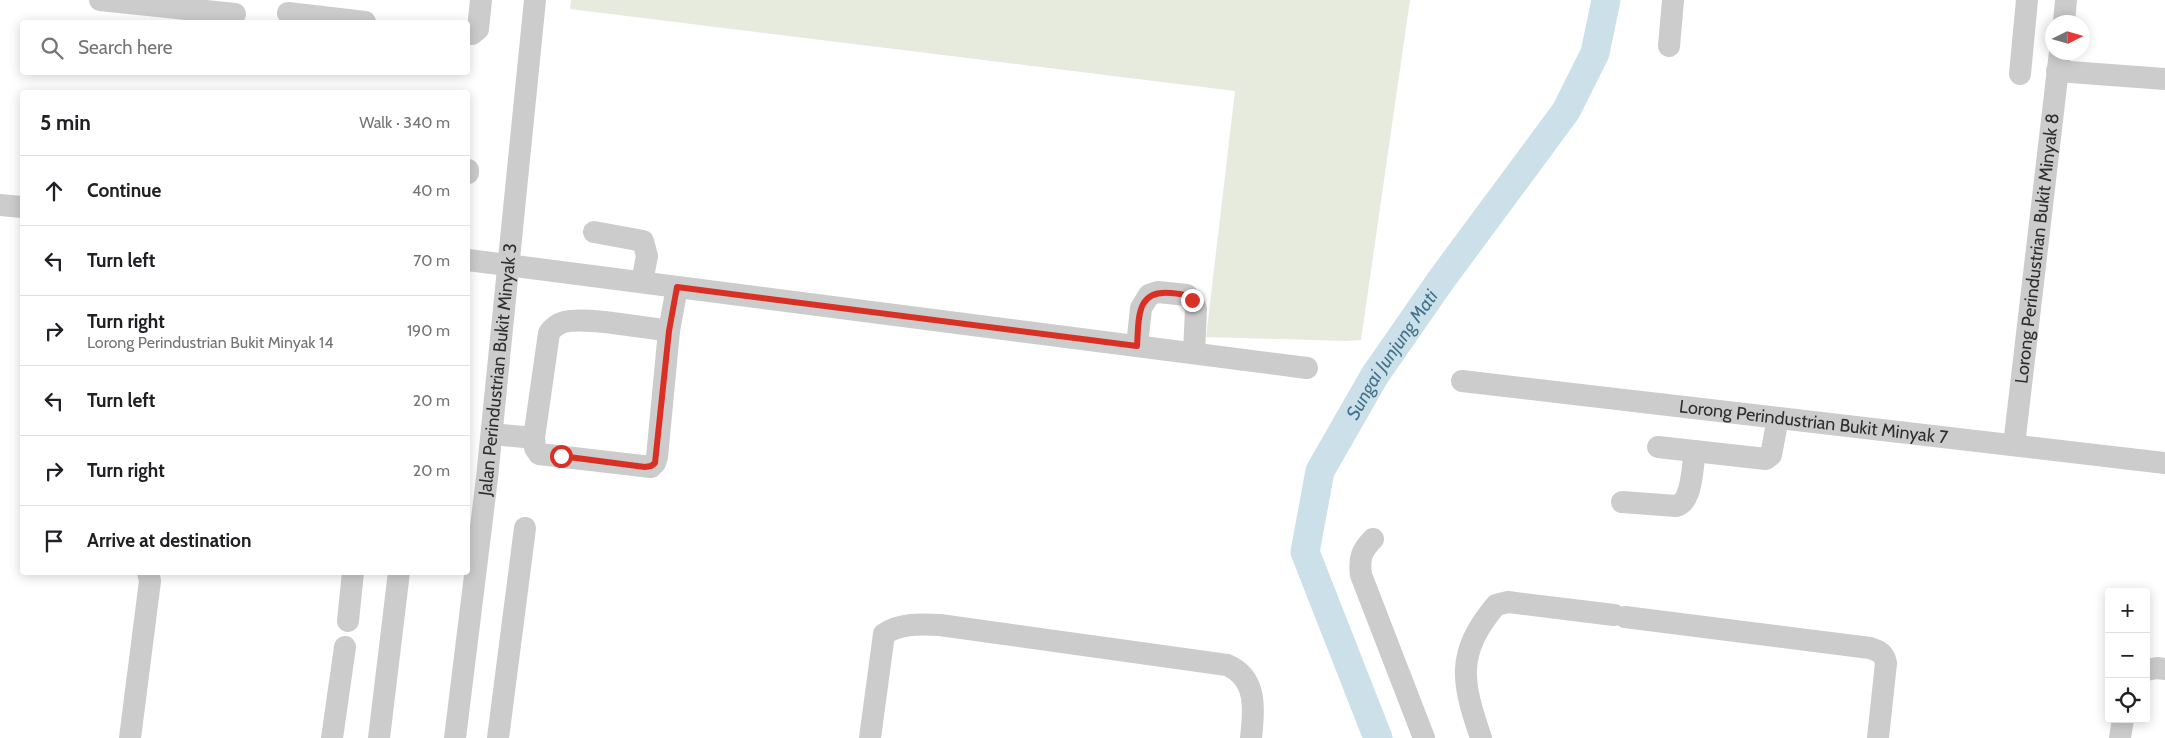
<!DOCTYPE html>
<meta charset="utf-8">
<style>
body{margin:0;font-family:Cabin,sans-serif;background:#f2f2f2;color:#202124}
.controls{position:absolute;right:15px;bottom:15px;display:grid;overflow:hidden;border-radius:5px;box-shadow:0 2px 12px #0003}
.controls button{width:45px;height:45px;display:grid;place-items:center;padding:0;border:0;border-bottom:1px solid #e0e0e0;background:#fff;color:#202124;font:25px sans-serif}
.compass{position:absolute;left:2045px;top:15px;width:45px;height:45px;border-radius:50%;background:#fff;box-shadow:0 2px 12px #0003;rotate:85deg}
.stop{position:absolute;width:15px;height:15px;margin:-11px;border:4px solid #d93025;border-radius:50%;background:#fff}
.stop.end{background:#d93025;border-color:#fff;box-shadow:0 1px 5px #0008}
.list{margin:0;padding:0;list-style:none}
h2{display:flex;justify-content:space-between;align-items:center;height:65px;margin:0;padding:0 20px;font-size:21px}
h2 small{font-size:16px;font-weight:400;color:#757577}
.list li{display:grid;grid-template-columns:32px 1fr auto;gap:15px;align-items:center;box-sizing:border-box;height:70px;padding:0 20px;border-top:1px solid #e0e0e0}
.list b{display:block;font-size:19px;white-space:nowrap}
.list p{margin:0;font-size:16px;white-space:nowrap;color:#757577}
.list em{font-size:16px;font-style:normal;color:#757577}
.icon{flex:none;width:28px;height:28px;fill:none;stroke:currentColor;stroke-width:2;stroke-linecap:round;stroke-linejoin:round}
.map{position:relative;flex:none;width:2165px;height:738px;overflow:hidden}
.search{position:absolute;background:#fff;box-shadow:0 2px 12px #0003;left:20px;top:20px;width:450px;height:55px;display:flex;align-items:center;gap:12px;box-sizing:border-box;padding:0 18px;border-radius:5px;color:#757577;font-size:19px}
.panel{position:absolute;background:#fff;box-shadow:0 2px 12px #0003;left:20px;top:90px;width:450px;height:485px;border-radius:5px}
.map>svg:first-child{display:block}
.green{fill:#e6ebde}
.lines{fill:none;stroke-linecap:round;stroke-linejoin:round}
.river{stroke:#cce0ea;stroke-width:29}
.minor{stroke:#ccc;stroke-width:22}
.route{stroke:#d93025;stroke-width:6}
.labels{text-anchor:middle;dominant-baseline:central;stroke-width:5;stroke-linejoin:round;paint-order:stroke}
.street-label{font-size:18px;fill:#2f2f2f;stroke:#fff}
.water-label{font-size:19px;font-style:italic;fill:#43748c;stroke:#fff}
</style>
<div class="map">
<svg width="2165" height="738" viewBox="0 0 2165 738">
<rect width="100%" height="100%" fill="#fff"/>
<path class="green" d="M571,0H1410L1361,340L1346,341L1206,337L1235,91L570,9Z"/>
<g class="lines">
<path class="river" id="s1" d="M1378,738L1305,552L1320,471L1375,375L1441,280L1566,111L1595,53L1606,0"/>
<g class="minor">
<path d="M100,0L235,14"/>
<path d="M288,13L365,22"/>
<path d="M2064,22L2066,0"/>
<path d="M468,34H472L478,29L481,0"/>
<path d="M1669,46L1673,0"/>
<path d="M2057,71L2165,79"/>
<path d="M2020,74L2027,0"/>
<path d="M468,173V170"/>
<path d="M0,205L22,207"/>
<path d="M594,232L643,241L647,256L642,282"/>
<path d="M468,260L1307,368"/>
<path d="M1137,346L1141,308L1149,295L1158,292L1187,295L1192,300L1196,309L1194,353"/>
<path id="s2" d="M1462,381L2165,463"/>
<path d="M492,434L534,438L549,333C553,327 557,324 564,322C585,316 645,328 669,331L677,287"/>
<path d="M534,438L535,448L539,454L651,467L655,463L657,457L669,331"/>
<path id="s3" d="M2014,445L2060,52"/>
<path d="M1658,447L1766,459L1771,455L1778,418"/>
<path d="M1622,502L1676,506C1693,502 1692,466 1695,451"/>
<path d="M1373,539C1361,551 1359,559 1361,575L1424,738"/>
<path d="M1625,617L1870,648C1879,651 1884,653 1886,663L1878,738"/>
<path d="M348,621L353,572"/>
<path d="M2146,670L2157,668L2165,669"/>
<path d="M130,738L150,581L148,572"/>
<path d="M332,738L345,647"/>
<path d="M379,738L399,572"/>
<path id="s4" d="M455,738L487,478L535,0"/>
<path d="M498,738L525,528"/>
<path d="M870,738L884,634C901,623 920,624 940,625L1227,665C1258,678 1254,711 1251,738"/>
<path d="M1481,738C1462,682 1455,654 1496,605L1508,602L1614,615"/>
<path d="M2120,738L2123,719"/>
</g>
</g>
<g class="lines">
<path class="route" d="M561,456L645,467L651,466L655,463L669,331L677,287L1137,346C1139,320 1135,289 1171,293C1180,294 1186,294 1192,300"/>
</g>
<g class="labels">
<g class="street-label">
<text stroke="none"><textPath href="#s3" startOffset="198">Lorong Perindustrian Bukit Minyak 8</textPath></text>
<text stroke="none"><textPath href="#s4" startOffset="371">Jalan Perindustrian Bukit Minyak 3</textPath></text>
<text stroke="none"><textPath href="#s2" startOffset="354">Lorong Perindustrian Bukit Minyak 7</textPath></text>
</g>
<g class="water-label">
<text stroke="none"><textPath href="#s1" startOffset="419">Sungai Junjung Mati</textPath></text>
</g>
</g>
</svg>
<div class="controls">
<button>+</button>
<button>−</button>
<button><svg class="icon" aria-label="locate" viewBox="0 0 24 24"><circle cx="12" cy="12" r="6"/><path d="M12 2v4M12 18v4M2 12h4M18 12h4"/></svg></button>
</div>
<svg class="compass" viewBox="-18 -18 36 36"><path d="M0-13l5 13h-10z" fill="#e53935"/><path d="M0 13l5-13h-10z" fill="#757577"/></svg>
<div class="stop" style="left:561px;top:456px"></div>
<div class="stop end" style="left:1192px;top:300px"></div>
<div class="search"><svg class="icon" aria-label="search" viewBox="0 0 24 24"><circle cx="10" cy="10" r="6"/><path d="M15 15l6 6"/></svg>Search here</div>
<section class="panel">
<h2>5 min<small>Walk · 340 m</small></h2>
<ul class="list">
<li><svg class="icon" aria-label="ahead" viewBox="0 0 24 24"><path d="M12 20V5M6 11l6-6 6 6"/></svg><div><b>Continue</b></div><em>40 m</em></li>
<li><svg class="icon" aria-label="left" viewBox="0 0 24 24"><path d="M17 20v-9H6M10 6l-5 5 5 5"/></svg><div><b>Turn left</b></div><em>70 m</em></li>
<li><svg class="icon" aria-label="right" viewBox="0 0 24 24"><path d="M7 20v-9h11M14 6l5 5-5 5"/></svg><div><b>Turn right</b><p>Lorong Perindustrian Bukit Minyak 14</p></div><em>190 m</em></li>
<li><svg class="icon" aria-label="left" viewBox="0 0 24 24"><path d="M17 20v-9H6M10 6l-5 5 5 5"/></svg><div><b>Turn left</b></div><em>20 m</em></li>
<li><svg class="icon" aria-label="right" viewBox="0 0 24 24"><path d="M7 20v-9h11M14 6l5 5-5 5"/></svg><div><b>Turn right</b></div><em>20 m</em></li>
<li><svg class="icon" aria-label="arrive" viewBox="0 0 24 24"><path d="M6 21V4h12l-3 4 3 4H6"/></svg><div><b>Arrive at destination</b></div></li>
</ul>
</section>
</div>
